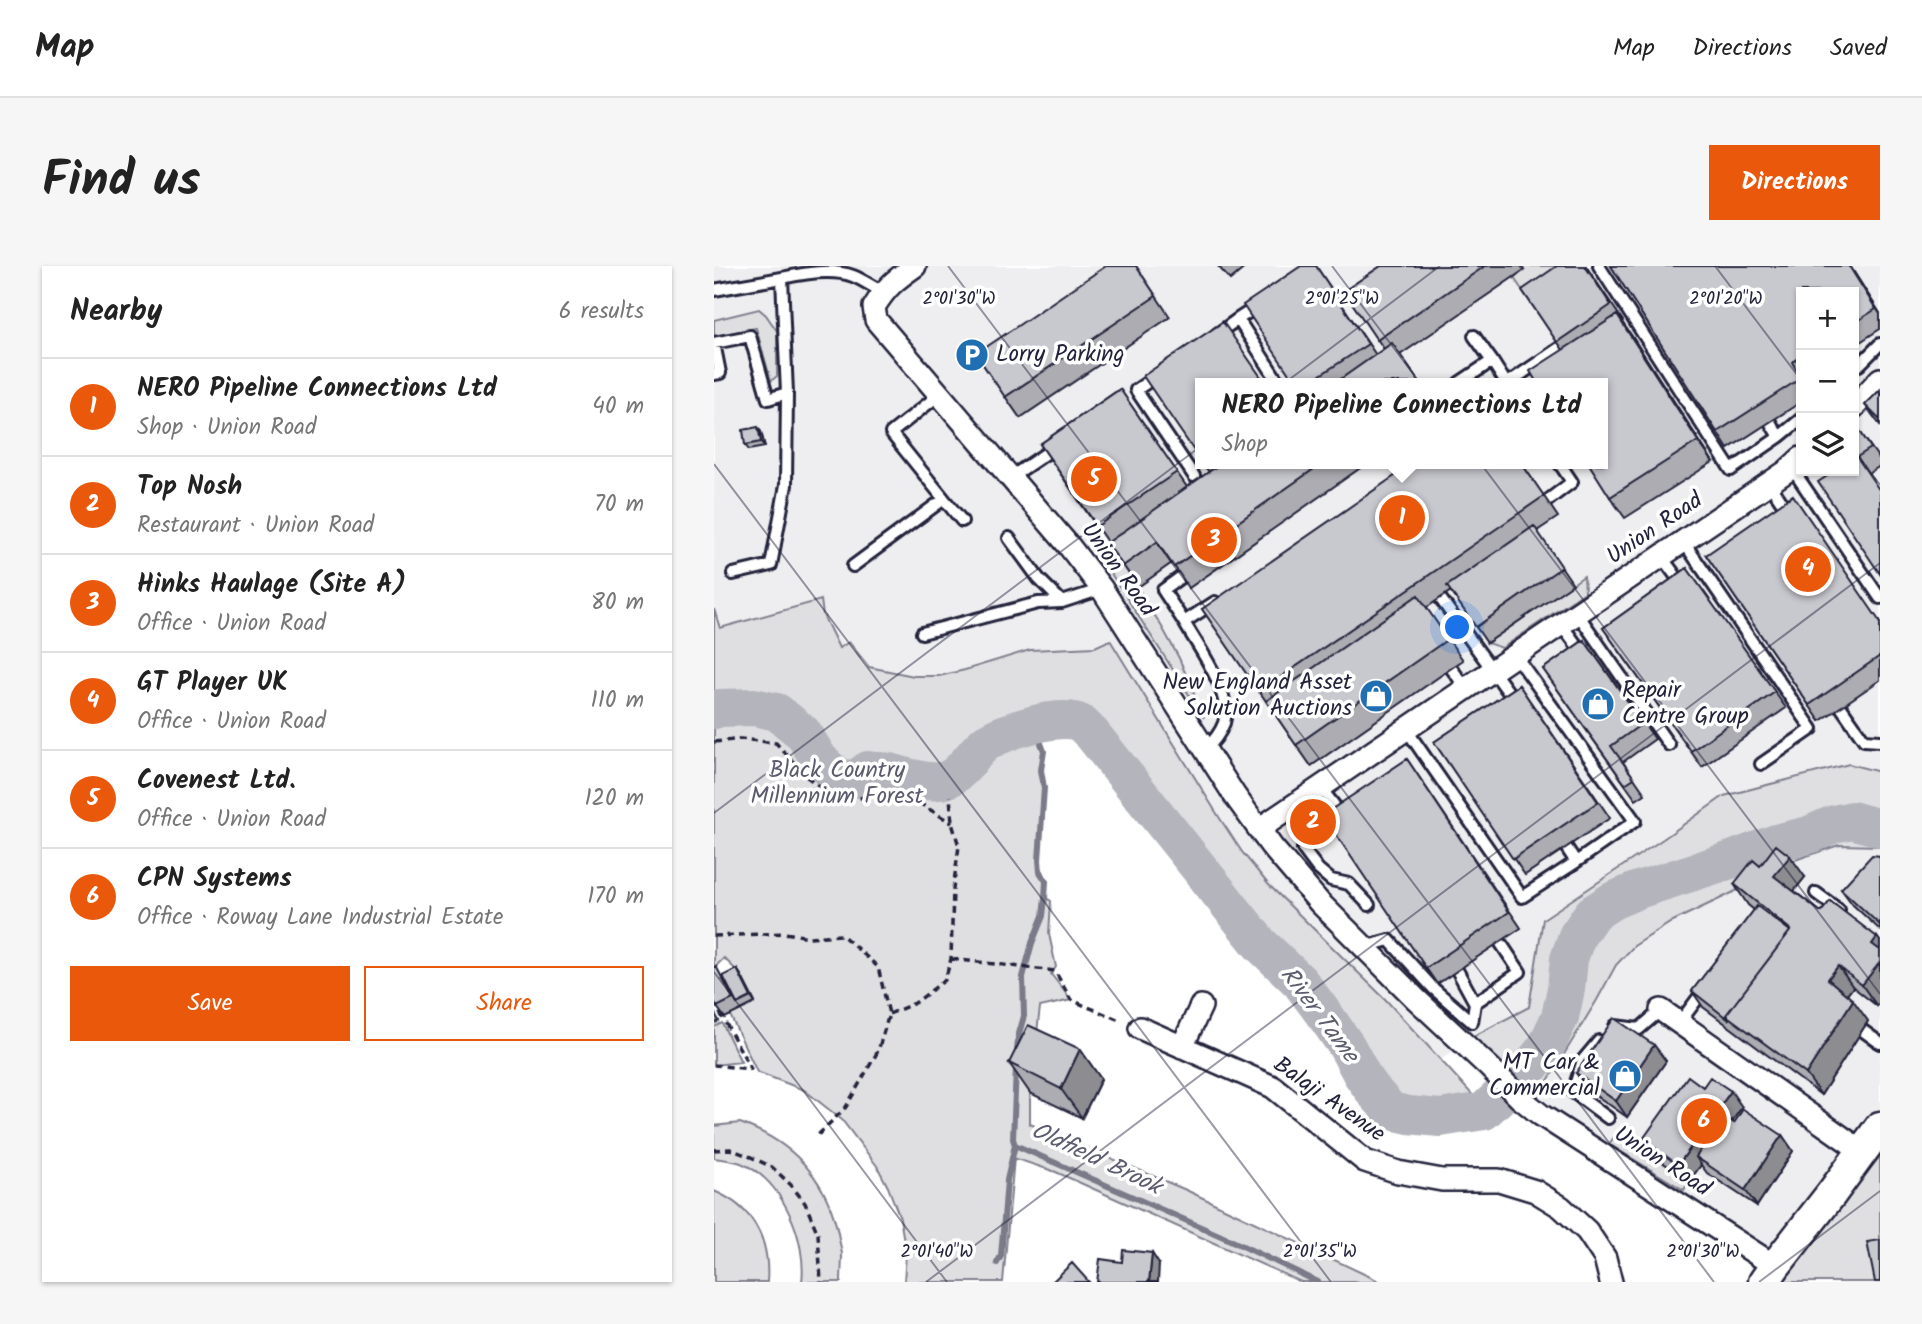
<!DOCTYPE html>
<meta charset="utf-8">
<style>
body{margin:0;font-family:Kalam,sans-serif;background:#f6f6f6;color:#222}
.controls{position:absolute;right:21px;top:21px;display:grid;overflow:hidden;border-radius:0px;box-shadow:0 2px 5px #0004}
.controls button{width:63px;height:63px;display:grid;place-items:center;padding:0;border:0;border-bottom:2px solid #e0e0e0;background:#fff;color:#222;font:35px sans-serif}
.you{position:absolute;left:744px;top:362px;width:24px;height:24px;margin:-18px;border:5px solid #fff;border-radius:50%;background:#1a73e8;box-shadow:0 0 0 10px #1a73e833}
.badge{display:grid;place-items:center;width:46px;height:46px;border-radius:50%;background:#ea580c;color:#fff;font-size:23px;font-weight:700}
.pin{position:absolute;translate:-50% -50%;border:4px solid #fff;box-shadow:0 2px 7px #0006}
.popup{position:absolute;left:481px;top:112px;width:413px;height:91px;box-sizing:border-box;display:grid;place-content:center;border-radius:0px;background:#fff;filter:drop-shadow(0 2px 5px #0005);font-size:23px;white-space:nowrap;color:#767676}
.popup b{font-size:26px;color:#222}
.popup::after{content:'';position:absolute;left:50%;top:100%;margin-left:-14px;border:14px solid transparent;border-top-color:#fff}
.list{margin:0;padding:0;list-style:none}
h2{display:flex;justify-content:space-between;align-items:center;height:91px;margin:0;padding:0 28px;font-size:30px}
h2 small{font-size:23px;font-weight:400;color:#767676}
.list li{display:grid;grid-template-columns:46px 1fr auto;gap:21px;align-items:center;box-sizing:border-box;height:98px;padding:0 28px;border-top:2px solid #e0e0e0}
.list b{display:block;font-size:26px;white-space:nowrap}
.list p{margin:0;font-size:23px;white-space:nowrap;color:#767676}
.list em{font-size:23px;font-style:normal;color:#767676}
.actions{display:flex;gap:14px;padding:21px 28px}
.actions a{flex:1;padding:16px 0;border:2px solid #ea580c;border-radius:0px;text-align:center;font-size:24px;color:#ea580c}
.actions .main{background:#ea580c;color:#fff}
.icon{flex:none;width:38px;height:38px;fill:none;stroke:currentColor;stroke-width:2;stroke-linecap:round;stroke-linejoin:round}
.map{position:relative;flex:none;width:1166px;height:1016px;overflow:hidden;border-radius:0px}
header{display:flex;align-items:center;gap:42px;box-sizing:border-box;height:98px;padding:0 35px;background:#fff;border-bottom:2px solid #e0e0e0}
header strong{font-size:33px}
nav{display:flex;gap:38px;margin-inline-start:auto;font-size:24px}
.intro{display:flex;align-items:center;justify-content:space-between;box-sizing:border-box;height:168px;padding:0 42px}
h1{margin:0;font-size:49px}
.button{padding:18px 32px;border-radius:0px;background:#ea580c;color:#fff;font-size:24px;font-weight:700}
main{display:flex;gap:42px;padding:0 42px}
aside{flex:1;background:#fff;border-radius:0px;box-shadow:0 2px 5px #0004}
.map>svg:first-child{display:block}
.built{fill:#eeeef1;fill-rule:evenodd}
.green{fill:#dfdfe2;stroke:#80808e;stroke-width:2}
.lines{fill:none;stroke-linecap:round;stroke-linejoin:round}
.stream{stroke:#7a7a88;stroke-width:6}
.river{stroke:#b4b4bc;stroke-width:38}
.lane-casing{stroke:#22223b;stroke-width:16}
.street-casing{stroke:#22223b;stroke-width:26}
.secondary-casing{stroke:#22223b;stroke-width:35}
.path{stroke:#22223b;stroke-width:3.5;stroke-dasharray:7 5;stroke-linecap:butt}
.lane{stroke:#fff;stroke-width:10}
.street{stroke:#fff;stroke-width:21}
.secondary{stroke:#fff;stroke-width:30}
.wall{fill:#acacb2;stroke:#22223b;stroke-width:2}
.shaded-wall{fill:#8c8c91;stroke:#22223b;stroke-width:2}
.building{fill:#c8c8cf;stroke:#22223b;stroke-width:2}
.ticks{fill:none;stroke:#22223b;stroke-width:2;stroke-opacity:0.45}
.labels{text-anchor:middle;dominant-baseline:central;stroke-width:7;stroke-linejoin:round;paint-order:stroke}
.poi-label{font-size:23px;fill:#22223b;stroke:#fff;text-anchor:start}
.street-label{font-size:23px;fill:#22223b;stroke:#fff}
.park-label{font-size:23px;fill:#5b5b6d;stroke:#fff}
.water-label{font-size:24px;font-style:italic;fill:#5c5c6f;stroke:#fff}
.ticks-label{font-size:18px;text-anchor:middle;fill:#22223b;stroke:#fff;stroke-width:7;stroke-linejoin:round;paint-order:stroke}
</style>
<header>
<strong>Map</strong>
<nav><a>Map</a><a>Directions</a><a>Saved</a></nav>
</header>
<div class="intro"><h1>Find us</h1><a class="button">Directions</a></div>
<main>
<aside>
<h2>Nearby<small>6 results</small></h2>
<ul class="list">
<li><span class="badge">1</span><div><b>NERO Pipeline Connections Ltd</b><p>Shop · Union Road</p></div><em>40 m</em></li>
<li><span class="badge">2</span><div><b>Top Nosh</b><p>Restaurant · Union Road</p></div><em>70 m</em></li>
<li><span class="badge">3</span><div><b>Hinks Haulage (Site A)</b><p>Office · Union Road</p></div><em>80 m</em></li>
<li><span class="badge">4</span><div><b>GT Player UK</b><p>Office · Union Road</p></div><em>110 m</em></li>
<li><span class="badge">5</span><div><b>Covenest Ltd.</b><p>Office · Union Road</p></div><em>120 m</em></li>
<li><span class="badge">6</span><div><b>CPN Systems</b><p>Office · Roway Lane Industrial Estate</p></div><em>170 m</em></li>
</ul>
<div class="actions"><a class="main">Save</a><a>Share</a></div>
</aside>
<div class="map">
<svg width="1166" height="1016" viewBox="0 0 1166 1016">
<rect width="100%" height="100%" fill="#fff"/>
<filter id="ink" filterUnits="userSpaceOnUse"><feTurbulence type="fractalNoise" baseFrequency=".0143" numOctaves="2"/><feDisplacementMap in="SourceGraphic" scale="14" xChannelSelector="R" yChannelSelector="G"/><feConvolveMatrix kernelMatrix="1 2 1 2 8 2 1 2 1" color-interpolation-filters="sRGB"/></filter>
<g filter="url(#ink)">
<path class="built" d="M0,0H1166V506L1135,498L1010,530L949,573L829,653L815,741L758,771L727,794L672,734L554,618L528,586L505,551L381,381L341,382L251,404L225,410H200L155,401L135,376L125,382L109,349L107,334L6,362L0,343ZM1087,26H1140V205H1087ZM487,117H889V198H487Z
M1125,579L1166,580V1016H1050L1060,1000L827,849L824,831L883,734L902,699L920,680L959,655L1014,629L1078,595Z"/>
<path class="green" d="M807,0H872L874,3L819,40L800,12L810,5Z
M45,43L52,49L63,65V110L57,115L42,62L0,70V54Z
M398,281L448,361L465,392L490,452L385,289Z
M870,310L871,326L788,382L773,377Z
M107,334L109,349L125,382L135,376L155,401L200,410H225L251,404L316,384L381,381L396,374L505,551L528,586L554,618L672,734L774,846L726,852L695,849L677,845L648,809L633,781L586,716L546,678L378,468L366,457L350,455L314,460L325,472L330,485L327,504L330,522L325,594L326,606L332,615L331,631L337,635L335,668L342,701L337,708L357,734L326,741L316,827V858L472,924L667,1016H587L342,906L300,892L289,1016H190L192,987L186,952L174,921L163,900L128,854L108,838L90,824L43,806L16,749L41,736L27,709L10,692L0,702V343L6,362Z
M1135,498L1166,506V580L1125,579L1078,595L1014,629L959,655L920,680L902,699L883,734L824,831L758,771L815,741L829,653L949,573L1010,530Z
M8,757L27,796L0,799V761Z
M26,857C79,876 112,911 124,967C125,974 127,981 128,988C128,997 127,1007 127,1016H88C93,974 69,914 27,897C19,894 8,893 0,892V860Z
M907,862L940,890L975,915L970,924L895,878Z
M1166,890V1016H1069L1106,964Z
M0,925C40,942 56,974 53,1016H0Z"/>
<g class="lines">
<path class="stream" d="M303,787L304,771L310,750L309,711L318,677L329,650L331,632L332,615L326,606L325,594L330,522L327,504L330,485L325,472L314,459
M302,802L299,873L301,879L514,973L604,1016
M283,997L287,990L293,914L301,879"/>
<path class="river" d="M0,444L5,442L40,441L63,446L89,467L105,493L115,503L126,512L142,513L154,504C161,505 169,505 176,506C192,510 217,520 234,513C250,506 259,486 273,476C291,465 346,447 366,457C370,459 374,465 378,468L546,678L586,716L615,755L633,781L648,809L661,827L677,845L695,849L726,852L770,845L813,805L832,781L846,751L852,723L855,693L863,670L878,648L898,635L924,624L1020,593L1062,577L1095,569L1120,558L1138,554L1166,562"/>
<defs>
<path id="lane" d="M885,0L1017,204L1065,171L1056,156
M68,12C90,7 118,2 139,10C149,14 159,21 169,26
M0,24L68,12L73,127L72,219L57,299L19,308
M544,40L524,53L565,117
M503,68L524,53
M778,95L792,117
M1145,99L1166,78
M0,108L6,107L0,77L36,70L54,133L73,127
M444,109L422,124L480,210
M745,117L778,95L760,70
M794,117L847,81
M226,128L177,167L230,233
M1065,171L1087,153
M1077,201L1166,332
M297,211L343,180
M1055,217L1075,247
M833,235L858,216L846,198
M969,275L1098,463L1047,498
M947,290L970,321
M139,300L230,233L248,255
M467,311L449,324L470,356
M726,332L803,438
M348,336L388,323
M863,347L955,479
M847,358L870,389
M208,367L324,337L348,336L325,313L295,272
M801,389L921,555L862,596L852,581
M737,402L752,422
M1127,441L1150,474L1166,475
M692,463L808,631L862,596
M491,484C500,475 506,468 510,457C519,427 484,381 470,356L501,336
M606,521L623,543C609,555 597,567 589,583L604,603L617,614L635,618L655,639
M1102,627L1125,644
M650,681L675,674L720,723L758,756L761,737L806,706L786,676
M743,704L761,737
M966,756L990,724
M901,760L925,763L947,744
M1148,764L1166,777
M885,775L869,794L859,826L894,852"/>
<path id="street" d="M201,0C181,14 173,20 160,41L162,54L355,280L388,323L521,530L558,581L605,636L702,733L775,801L806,832L827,849L1061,1000
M1140,141L1166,113
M545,563L1073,205L1087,192
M947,744L1149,886
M426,762L559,821L651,895L684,906L728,914H785L821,925L847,941L873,965L891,992L897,1016
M468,781L487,740"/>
<path id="secondary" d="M1050,1016L1061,1000L1118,927L1166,861"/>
</defs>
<use href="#lane" class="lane-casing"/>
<use href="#street" class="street-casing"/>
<use href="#secondary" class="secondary-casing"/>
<path class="path" d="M0,476L27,473L62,477L93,511L117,529L130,534L168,529L205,537L238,557
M0,670L71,667L95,671L128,669L164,701L175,748L164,785L132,841L101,872
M238,693L341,705L357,734L408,755
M0,736L37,803L0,799
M175,748L201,737L231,714L237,693L239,623L245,580L238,557L236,530
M0,884L16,883L37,891L58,901L77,919L91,937L104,968L107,1016"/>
<use href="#lane" class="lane"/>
<use href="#street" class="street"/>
<use href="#secondary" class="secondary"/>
</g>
<path class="wall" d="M422,0L456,51L306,152L262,88Z
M504,0H533L516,14Z
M602,0L662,89L670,83L630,25L667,0H807L810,4L686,89L706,117H581Z
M872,0L909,55L908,56L999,196L911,252L896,231L849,84L808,24Z
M897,0H1136L1166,47V63L1140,80V26H1087V136L1014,183Z
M406,123L473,221L495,206L489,198H652L475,322L458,297L424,321L326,178Z
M1166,124V159L1151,139Z
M1145,164L1166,194V200L1155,207L1140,205Z
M47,166L51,181L35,184L31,179Z
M808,198L844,251L823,265L859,318L773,377L737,325L712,342L749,394L597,500L488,343Z
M992,289L1166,355V414L1106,455Z
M973,302L1072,442L988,501L889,362Z
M870,374L941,473L909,496L931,528L922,534L829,403Z
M805,419L896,552L811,609L720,476Z
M693,493L807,662L723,718L712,702Z
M1166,590V664L1139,639L1127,623Z
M1046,600L1091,611L1080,625L1107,646L1163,671L1166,675V736L1163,740L1139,721L1133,729L1154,755L1107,829L989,741L978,725L1040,644L1034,639L1020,618Z
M23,703L41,737L11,752L3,741L9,710Z
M0,746L5,755L0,758Z
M940,779L952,795L913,851L873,823L862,807Z
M366,783L387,813L368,852L316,827L295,797Z
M989,821L1028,841L1018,855L1020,857L1068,869L1079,885L1043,940L993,907L987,899L975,915L940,890L929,873Z"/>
<path class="shaded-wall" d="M1135,0H1136L1166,48Z
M903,49L918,70L999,196L984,175Z
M44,161L47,166L51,181L47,176Z
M1076,590L1091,611L1075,631L1060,610Z
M1163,671L1166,675V689L1158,678Z
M1166,696V736L1163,740L1148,719Z
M1124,700L1139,721L1129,734L1114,713Z
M23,703L27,709L41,737L37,731Z
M1139,734L1154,755L1107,829L1092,808Z
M940,779L952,795L913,851L902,835Z
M366,783L387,813L368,852L347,823Z
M1017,825L1028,841L989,896L982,891L987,899L975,915L964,899Z
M1068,869L1079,885L1043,940L1031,924Z
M438,987L445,998L444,1016H435Z"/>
<path class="building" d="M392,0H422L442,30L291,131L262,88Z
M587,0H602L654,78L594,117H581L529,39Z
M667,0H771L663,74L630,25Z
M843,0H871L897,39L843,76L808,24Z
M897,0H1135L1162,43L1140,57V26H1087V90L1078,96L1087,112L1003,166Z
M903,49L984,175L896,231L875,198H889V117H823L816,105Z
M509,56L551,117H487V190L485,192L429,110Z
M678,77L706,117H621Z
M406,123L463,206L383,260L326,178Z
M1166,124V154L1151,139Z
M44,161L47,176L31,179L29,164Z
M1145,164L1157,182L1143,191L1166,225V308L1104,216L1121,205H1140V168Z
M506,198H607L460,301L443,276L409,300L393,277Z
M698,198H808L830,230L545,426L488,343Z
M1079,229L1166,356V390L1095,439L992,289Z
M820,260L848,301L762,361L733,320Z
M973,302L1061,426L977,485L889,362Z
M704,329L734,373L582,479L552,435Z
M870,374L929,457L897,480L920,512L911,518L829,403Z
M805,419L884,536L799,593L720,476Z
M693,493L795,646L712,702L609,549Z
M1062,579L1076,590L1060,610L1107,646L1116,635L1163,671L1158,678L1166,684V696L1148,719L1124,700L1114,713L1139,734L1092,808L1012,749L1077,664L1020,618L1039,594L1046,600Z
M1158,589L1166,590V659L1127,623Z
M1043,640L1076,665L1012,749L1015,754L978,725Z
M2,700L19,733L3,741L0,735V701Z
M23,703L37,731L23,738L9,710Z
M900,752L940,779L902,835L862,807Z
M314,759L366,783L347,823L295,797Z
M974,810L989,821L996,811L1017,825L964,899L929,873Z
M1029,843L1068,869L1031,924L982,891L1010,850L1020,857Z
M1166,974V1016H1161L1153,976Z
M409,984L438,987L435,1016H383L386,993L408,996Z
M358,997L375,1016H338Z"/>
</g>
<path class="ticks" d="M234,0L1000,1016M618,0L1166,728M1001,0L1087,114M1140,184L1166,219M0,198L617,1016M0,547L726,0M0,706L233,1016M212,1016L1166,297M1045,1016L1166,925"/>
<defs>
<symbol id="parking-disc" viewBox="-11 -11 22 22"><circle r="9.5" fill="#1f6fb2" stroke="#fff"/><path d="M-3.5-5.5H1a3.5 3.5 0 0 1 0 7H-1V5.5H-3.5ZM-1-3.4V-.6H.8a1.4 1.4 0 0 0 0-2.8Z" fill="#fff"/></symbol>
<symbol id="shop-disc" viewBox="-11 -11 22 22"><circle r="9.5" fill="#1f6fb2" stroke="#fff"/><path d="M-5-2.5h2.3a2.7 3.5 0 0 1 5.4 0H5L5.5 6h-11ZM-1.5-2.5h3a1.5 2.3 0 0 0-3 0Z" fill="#fff"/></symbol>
</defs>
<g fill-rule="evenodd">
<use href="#parking-disc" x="239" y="70" width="38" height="38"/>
<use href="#shop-disc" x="643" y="411" width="38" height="38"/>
<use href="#shop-disc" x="865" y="419" width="38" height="38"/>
<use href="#shop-disc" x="892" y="791" width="38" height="38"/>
</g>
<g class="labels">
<g class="poi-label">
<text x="282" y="89">Lorry Parking</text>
<text x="638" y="417" text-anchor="end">New England Asset<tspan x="638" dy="26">Solution Auctions</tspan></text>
<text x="908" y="425">Repair<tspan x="908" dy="26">Centre Group</tspan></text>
<text x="886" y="797" text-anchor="end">MT Car &amp;<tspan x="886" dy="26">Commercial</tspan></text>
</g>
<g class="street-label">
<text transform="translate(941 263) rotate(-34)">Union Road</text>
<text transform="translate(404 304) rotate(54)">Union Road</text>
<text transform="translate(615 834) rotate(35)">Balaji Avenue</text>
<text transform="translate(948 896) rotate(33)">Union Road</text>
</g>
<g class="park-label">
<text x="123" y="505">Black Country<tspan x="123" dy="26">Millennium Forest</tspan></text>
</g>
<g class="water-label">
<text transform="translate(605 749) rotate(53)">River Tame</text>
<text transform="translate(382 893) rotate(25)">Oldfield Brook</text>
</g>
</g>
<g class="ticks-label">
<text x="245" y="38">2°01'30"W</text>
<text x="628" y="38">2°01'25"W</text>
<text x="1012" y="38">2°01'20"W</text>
<text x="223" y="991">2°01'40"W</text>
<text x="606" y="991">2°01'35"W</text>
<text x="989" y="991">2°01'30"W</text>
</g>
</svg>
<div class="controls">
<button>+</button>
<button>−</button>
<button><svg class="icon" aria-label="layers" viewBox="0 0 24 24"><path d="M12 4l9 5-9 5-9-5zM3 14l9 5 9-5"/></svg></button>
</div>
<div class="you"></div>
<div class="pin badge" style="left:688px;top:252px">1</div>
<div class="popup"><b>NERO Pipeline Connections Ltd</b>Shop</div>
<div class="pin badge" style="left:599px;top:556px">2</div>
<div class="pin badge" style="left:500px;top:274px">3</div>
<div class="pin badge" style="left:1094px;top:303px">4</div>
<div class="pin badge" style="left:380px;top:213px">5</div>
<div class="pin badge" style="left:990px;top:855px">6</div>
</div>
</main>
